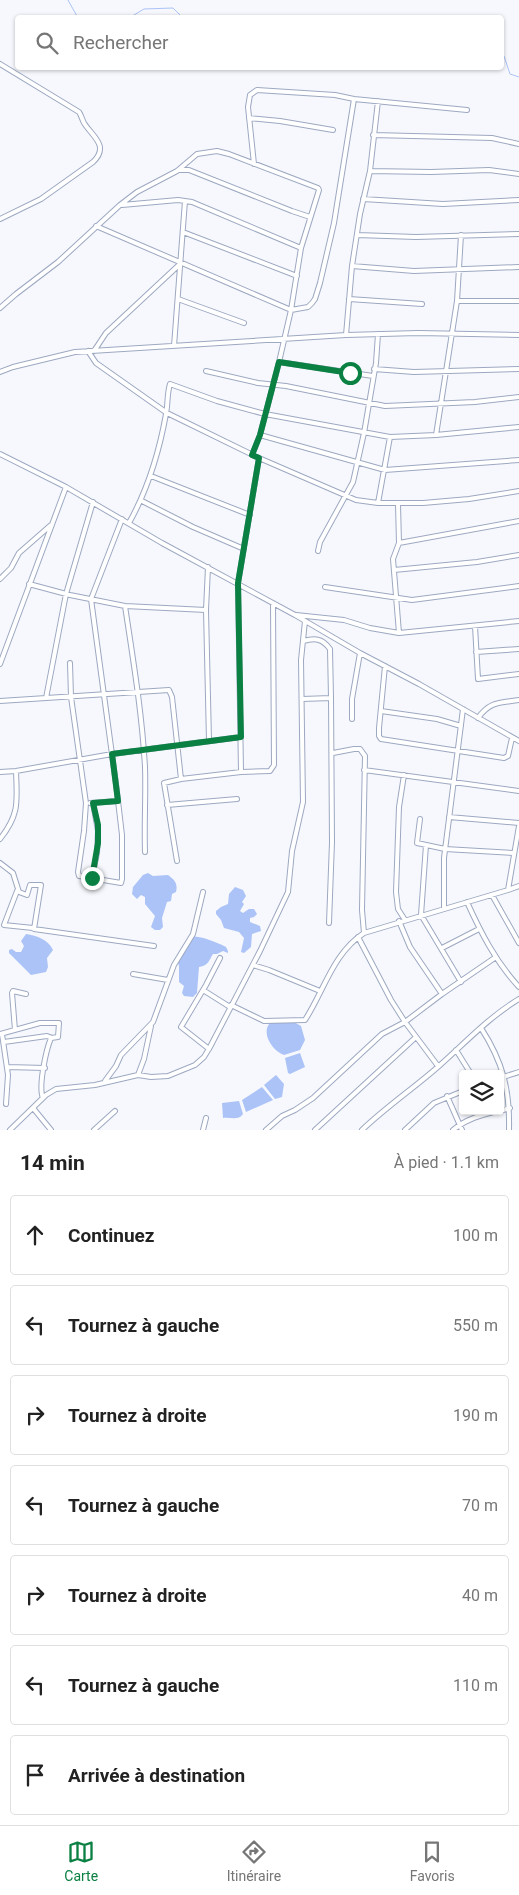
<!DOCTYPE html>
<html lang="fr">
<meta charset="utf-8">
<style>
body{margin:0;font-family:Roboto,sans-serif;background:#f2f2f2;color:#222}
.controls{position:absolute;right:15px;bottom:15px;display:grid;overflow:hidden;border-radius:5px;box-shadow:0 1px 4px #0004}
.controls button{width:45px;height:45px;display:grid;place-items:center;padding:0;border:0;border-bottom:1px solid #e0e0e0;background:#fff;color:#222;font:25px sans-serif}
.stop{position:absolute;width:15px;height:15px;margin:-11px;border:4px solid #0b8043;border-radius:50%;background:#fff}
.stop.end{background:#0b8043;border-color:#fff;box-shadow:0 1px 5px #0008}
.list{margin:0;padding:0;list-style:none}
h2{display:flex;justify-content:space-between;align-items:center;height:65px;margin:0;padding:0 20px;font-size:21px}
h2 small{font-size:16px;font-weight:400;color:#767676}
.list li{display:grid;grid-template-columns:32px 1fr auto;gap:15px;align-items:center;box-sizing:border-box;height:80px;margin:0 10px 10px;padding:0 10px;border:1px solid #e0e0e0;border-radius:5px}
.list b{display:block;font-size:19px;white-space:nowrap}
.list em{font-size:16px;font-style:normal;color:#767676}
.icon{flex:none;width:28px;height:28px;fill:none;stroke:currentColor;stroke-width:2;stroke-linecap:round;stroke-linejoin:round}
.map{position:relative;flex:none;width:519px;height:1130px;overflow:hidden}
.search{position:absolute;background:#fff;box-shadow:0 1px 4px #0004;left:15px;right:15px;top:15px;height:55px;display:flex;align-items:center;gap:12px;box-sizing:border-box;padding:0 18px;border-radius:5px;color:#767676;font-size:19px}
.sheet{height:695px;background:#fff}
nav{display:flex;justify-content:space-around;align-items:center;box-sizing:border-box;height:70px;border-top:1px solid #e0e0e0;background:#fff;font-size:14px;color:#767676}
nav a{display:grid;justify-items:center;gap:2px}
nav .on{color:#0b8043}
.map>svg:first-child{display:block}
.water{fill:#acc3f7}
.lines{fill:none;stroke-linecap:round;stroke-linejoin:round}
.stream{stroke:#acc3f7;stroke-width:1}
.minor-casing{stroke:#9da8c1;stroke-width:6}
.minor{stroke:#fff;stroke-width:4}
.route{stroke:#0b8043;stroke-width:6}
</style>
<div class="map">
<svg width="519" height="1130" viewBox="0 0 519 1130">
<rect width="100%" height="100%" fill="#f6f8fd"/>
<path class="water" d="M148,873L153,876L168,875C175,880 178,884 176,892L172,894L171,901L167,902L162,918L163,927L160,930H155L151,927L155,916L145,904V897L141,895L137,899L132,894L133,887L143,875Z
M235,887L243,890L246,896L242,902L244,904L240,911L243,913L249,909H254L257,914L254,917L250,918V922L260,926L261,931L252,934L251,947L244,953L241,952L244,938L239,932L224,928L221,920L216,914V911L221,907L228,904L229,894Z
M26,934C37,936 48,939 53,950L47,958L48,967L46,972L31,975L9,953V950L12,949L16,952H21L24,946L21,941Z
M190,936C204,937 214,941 226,947L228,951V953L223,951L217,954H213C208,962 209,965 199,967L197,993L193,997L184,996L182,993L184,986L179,982V966L177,960L183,945L188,943Z
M272,1021L294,1022L301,1026L305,1040L300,1050L284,1055C272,1051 259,1031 272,1021Z
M300,1053L305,1067L290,1074L288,1073L285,1058Z
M276,1075L284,1084L282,1097L275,1099L264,1085Z
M262,1087L273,1100L246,1112L242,1100Z
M239,1101L243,1114C238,1121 231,1117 223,1118L222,1103Z"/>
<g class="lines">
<path class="stream" d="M68,0L78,18
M129,18L144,9L173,8L183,18
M502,54L504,56L510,74L519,77"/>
<defs>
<path id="minor" d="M0,64L79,112C81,115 82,119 84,123C92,136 110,146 93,162L41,199L0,219
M249,118L280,121L333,130
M373,135L492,138L519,144
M254,164L248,107L250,95L257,90L335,95L354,99L467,110
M179,170H189L292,211L310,217
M370,171L431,172L489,170L519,174
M363,199L443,204L519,200
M122,205L178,200L192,202L301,248
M96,226L291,310L308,307L312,303L315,299L320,283L334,223L354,99
M183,232L297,276
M357,235L416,237L519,234
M352,266L414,271L519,267
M178,299L244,323
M349,299L422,304
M457,301H519
M0,308L16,294L58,262L120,205L137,192L177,171L197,154L217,151L229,154L318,188L319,190L301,248L291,310L279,362L260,435L252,455
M346,335L352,266L360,214L370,171L378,101
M174,346L185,201
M88,351L96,363L167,413L259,458L356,500L378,503H423L469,499L519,491
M94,351L106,333L180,264
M279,362L373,376
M374,369L414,372L519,369
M206,371L258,383L286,386L385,406L475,402L519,397
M0,372L13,367L75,352L346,335L418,333L519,335
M260,435L385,470L519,460
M436,435L457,301L461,235
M0,454L66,487L162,543L295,615L360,653L419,684L519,741
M151,476L250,515
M142,501L193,527L244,549
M378,503L390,437
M398,504L399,543L393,559L399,633
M129,523C148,489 159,453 166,414C168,404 167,393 170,384L217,401L265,414L390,437L436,435L519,427
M399,543L519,521
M318,551L320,542L353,482L364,433L376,363L378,334
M208,567L206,610L209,741
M394,570L477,562L519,555
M0,579L11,568L19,553L51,525
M29,584L70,595L125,606L206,610
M325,587L412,600L519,586
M125,606C133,659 142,713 145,767C146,795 144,823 145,852
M296,615L344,620L370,628L399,633L519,621
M475,626L478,679L519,674
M303,641C315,638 322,638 330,649L331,698
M476,652L519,649
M70,663L71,697L86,803L84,831L78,872L79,876L121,883L122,879V835L116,784L91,599L122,519
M0,664L66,487
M385,666L379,728V736L381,739L504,758L508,756L512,738
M46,698L66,594L93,502
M302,699L331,698L332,842L329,923
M0,701L169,690L172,697L181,779
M381,711L437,719L461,726
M478,718C490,701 500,703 519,700
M352,719V699L360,653
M333,753L354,749H360L365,756L362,910L364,933
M364,770L519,791
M0,772L16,771L112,754L241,737
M241,772L238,583L259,458
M404,775L399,807L396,892L398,909L405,920
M90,803L118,801
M167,805L237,799
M449,817L519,823
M420,819L417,843L445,849L514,853
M0,839C20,814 17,801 16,771
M426,845L421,915L461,982
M177,861L164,783L181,779L241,772L270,771L274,765L273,603
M0,863L13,873L19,892L27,895L30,885H41L34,929L154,946
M92,878L97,853L98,831L93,803
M508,890L519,886
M17,891L4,925L33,928
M492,895L519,943
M467,902C481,933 496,962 519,987
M444,908V858L463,709
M399,921L410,947L442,994
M358,937L391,1000L405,1022L438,1066
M442,948L479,929
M253,965L269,970L320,991
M133,974L168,980
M203,990L230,1007
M231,1005L264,1021L305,1020C324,991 333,953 364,933L508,890L519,826
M481,1028C503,1062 510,1090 509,1130
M15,1030L12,993L13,991L26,994
M0,1034L40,1023H59L58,1037L51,1038C46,1050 38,1087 43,1098
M2,1034L8,1075L6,1104
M4,1042L47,1036L52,1038
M209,1049L181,1027L206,985L220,958
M456,1050L471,1074
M7,1067L45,1068
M138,1075L144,1059L151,1026
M500,1078L519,1072
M105,1081L116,1066L121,1055L153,1022L174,965L193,934L203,892
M447,1096L462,1130
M33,1108L51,1130
M500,1111L510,1108
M10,1130L46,1095L56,1089L95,1085L138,1075L151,1077L168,1076L195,1065L204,1057L210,1047L260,951L288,892L292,851L303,802L301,660L305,621
M94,1130L115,1111
M203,1130L206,1118
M266,1130L282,1116L295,1110L313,1098L382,1034L405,1022L442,994L496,957
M315,1130L416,1037
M362,1130C386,1107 414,1088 439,1066C465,1043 489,1017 519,999
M405,1130L434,1103L463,1091
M453,1130C466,1119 481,1115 498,1111"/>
</defs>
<use href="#minor" class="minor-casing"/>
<use href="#minor" class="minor"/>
</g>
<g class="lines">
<path class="route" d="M92,878L98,843V825L93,803L118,801L112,754L241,737L238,583L259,458L252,455L260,435L279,362L350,373"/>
</g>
</svg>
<div class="controls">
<button><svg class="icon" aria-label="layers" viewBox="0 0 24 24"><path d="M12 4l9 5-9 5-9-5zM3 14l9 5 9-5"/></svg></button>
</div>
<div class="stop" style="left:350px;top:373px"></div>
<div class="stop end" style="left:92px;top:878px"></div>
<div class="search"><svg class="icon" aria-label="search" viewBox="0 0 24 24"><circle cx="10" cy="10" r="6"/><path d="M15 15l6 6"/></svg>Rechercher</div>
</div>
<section class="sheet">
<h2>14 min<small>À pied · 1.1 km</small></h2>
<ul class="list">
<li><svg class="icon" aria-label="ahead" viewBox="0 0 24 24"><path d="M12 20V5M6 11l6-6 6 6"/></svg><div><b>Continuez</b></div><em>100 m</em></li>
<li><svg class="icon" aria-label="left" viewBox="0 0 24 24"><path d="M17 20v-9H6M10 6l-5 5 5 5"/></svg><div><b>Tournez à gauche</b></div><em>550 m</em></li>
<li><svg class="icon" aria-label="right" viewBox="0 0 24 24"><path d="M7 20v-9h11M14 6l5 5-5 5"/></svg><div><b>Tournez à droite</b></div><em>190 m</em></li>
<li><svg class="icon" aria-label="left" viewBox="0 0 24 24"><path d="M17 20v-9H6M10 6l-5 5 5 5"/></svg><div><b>Tournez à gauche</b></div><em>70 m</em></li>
<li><svg class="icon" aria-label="right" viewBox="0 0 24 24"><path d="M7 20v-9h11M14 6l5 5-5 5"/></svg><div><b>Tournez à droite</b></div><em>40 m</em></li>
<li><svg class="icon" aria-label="left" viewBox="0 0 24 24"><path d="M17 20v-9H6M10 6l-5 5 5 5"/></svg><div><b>Tournez à gauche</b></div><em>110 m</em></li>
<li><svg class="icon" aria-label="arrive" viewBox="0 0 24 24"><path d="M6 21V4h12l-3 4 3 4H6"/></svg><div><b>Arrivée à destination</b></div></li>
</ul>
</section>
<nav>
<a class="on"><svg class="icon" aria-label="map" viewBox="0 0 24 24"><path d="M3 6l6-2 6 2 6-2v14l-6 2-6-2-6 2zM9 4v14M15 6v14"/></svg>Carte</a>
<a><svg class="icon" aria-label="directions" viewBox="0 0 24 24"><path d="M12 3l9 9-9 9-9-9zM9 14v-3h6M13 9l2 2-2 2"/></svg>Itinéraire</a>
<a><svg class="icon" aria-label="saved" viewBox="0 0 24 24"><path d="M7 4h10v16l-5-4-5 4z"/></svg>Favoris</a>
</nav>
